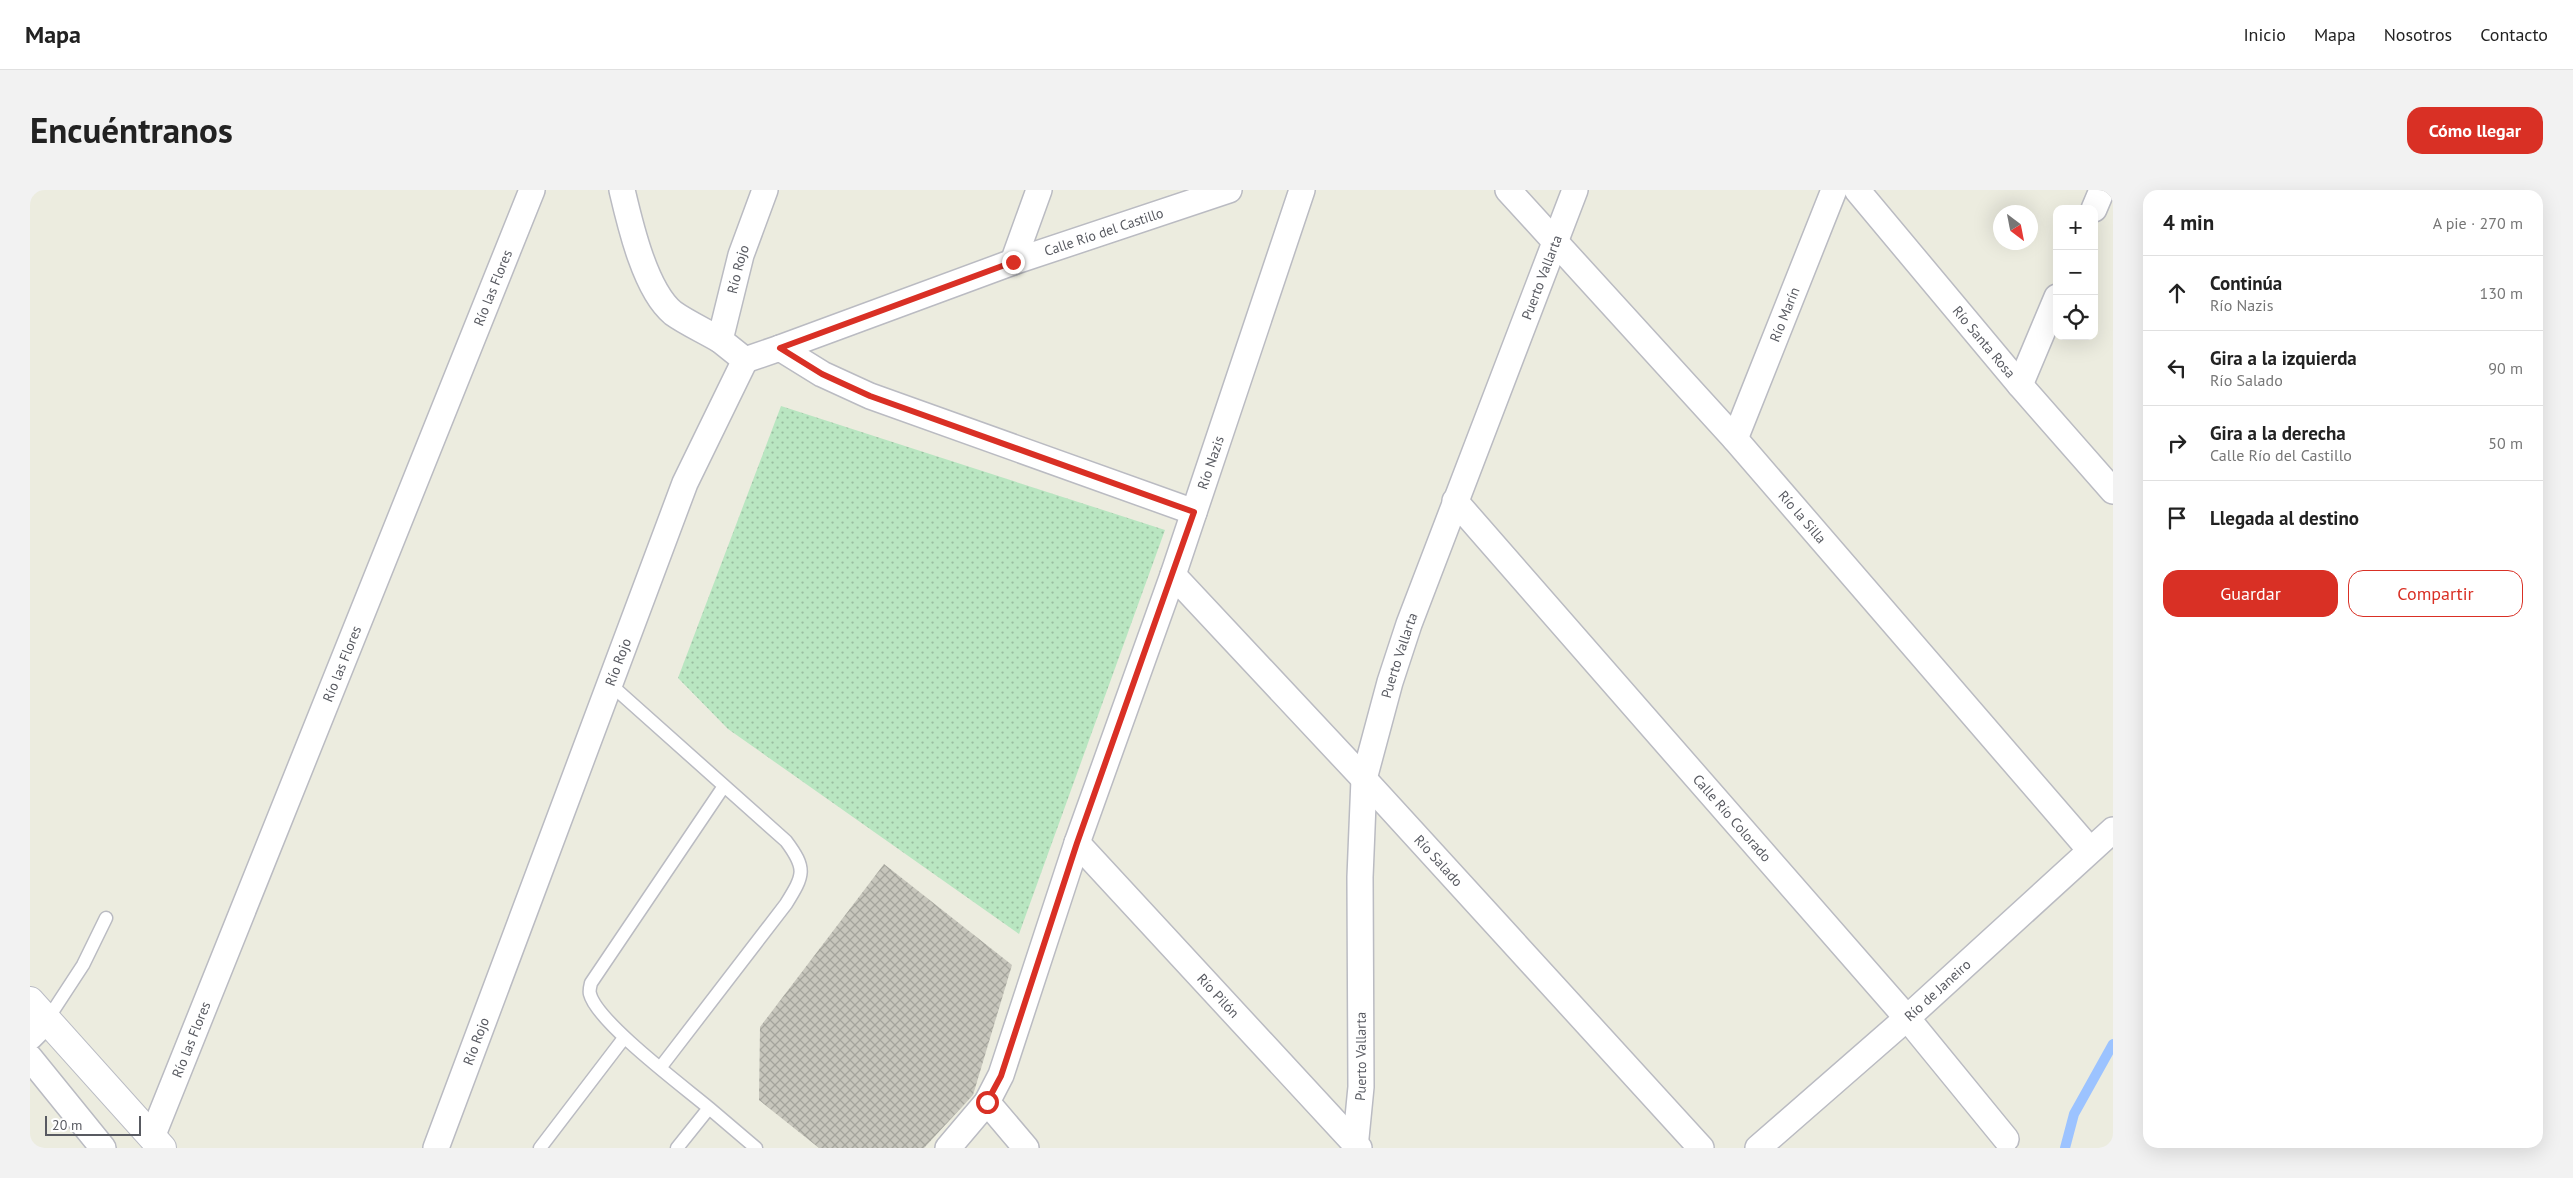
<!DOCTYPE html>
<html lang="es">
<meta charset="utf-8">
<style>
body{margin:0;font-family:"PT Sans",sans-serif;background:#f2f2f2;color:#222}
.controls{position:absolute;right:15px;top:15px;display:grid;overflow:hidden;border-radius:10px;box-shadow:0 5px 20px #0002}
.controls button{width:45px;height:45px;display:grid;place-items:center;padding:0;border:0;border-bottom:1px solid #e0e0e0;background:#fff;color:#222;font:25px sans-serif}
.compass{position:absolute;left:1963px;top:15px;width:45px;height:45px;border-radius:50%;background:#fff;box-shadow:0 5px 20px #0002;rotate:148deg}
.scale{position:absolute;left:15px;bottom:12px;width:96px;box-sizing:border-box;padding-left:5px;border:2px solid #585a61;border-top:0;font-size:14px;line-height:18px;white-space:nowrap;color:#585a61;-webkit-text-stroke:4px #fff;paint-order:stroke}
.stop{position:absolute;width:15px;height:15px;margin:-11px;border:4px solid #d93025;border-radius:50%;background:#fff}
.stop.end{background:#d93025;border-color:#fff;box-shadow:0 1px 5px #0008}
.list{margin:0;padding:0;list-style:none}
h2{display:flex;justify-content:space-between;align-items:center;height:65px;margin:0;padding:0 20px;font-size:21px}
h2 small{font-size:16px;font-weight:400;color:#767676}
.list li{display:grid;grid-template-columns:32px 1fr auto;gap:15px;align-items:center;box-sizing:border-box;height:75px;padding:0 20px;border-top:1px solid #e0e0e0}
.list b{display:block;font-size:19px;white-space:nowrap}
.list p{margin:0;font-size:16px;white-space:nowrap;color:#767676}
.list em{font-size:16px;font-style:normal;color:#767676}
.actions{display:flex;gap:10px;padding:15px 20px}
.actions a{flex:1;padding:11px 0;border:1px solid #d93025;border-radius:15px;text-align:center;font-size:18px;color:#d93025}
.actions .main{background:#d93025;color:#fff}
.icon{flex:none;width:28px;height:28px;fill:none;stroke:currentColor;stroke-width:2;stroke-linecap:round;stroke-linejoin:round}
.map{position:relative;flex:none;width:2083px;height:958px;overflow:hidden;border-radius:15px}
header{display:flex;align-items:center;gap:30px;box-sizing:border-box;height:70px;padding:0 25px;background:#fff;border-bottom:1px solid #e0e0e0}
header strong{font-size:24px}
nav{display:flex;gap:28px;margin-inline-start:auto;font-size:18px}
.intro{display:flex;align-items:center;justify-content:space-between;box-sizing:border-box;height:120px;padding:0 30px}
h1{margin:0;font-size:35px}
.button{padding:12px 22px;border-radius:15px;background:#d93025;color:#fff;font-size:18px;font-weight:700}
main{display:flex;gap:30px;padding:0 30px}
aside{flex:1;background:#fff;border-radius:15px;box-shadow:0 5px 20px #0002}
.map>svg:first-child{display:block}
.grass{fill:url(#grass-dots)}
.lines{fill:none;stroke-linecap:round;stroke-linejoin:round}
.stream{stroke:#9cc3ff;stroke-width:10}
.building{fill:url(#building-cross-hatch)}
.lane-casing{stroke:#babbc2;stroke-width:15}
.street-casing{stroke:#babbc2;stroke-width:28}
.secondary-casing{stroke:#babcc4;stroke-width:30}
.lane{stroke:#fff;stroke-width:12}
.street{stroke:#fff;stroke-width:25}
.secondary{stroke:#fff;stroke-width:28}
.route{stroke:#d93025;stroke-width:6}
.labels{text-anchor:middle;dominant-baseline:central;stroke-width:4;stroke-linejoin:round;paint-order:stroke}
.street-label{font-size:14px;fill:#585a61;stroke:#fff}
</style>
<header>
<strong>Mapa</strong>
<nav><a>Inicio</a><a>Mapa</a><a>Nosotros</a><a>Contacto</a></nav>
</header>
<div class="intro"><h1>Encuéntranos</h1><a class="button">Cómo llegar</a></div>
<main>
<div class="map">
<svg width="2083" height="958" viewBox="0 0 2083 958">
<defs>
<pattern id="grass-dots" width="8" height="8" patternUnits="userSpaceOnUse" patternTransform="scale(1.25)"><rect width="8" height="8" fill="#b9e6c1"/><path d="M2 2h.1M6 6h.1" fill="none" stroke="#99bda0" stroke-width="1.8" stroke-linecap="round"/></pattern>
<pattern id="building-cross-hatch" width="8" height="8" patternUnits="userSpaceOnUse" patternTransform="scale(1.25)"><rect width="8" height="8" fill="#c7c6bc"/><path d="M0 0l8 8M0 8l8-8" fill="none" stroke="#a4a49c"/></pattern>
</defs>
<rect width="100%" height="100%" fill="#ececdf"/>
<path class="grass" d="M751,216L1135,340L989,744L698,539L648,488Z"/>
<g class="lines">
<path class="stream" d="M2035,958L2044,924L2083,854"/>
</g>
<path class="building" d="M854,674L982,775L943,905L894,958H789L729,910L730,837Z"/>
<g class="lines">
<defs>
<path id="lane" d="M580,494L756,651C777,679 774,685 756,714L630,878
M17,830L53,775L76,728
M679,918L726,958
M510,958L594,848
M647,958L679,918C654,897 567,832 560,804C559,801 560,797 561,793L694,596"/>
<g id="street">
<path d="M592,0C600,34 615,100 643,123C657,133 675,141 690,150"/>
<path id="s1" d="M1478,0L1705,249L2060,660"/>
<path id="s2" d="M1827,0L1990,195L2083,301"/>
<path d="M2064,19L2072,0"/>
<path d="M983,72L1009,0"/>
<path id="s3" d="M750,158L983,72L1199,0"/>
<path d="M715,170L750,158L792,184L840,206L1164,322"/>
<path d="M1990,195L2027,107"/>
<path id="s4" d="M1705,249L1804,0"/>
<path id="s5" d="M1425,311L1877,828L1976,949"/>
<path id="s6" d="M1143,385L1334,589L1671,958"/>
<path id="s7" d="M1047,653L1329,958"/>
<path d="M0,847L17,830"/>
<path d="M0,868L73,958"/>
<path d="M957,912L996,958"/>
<path id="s8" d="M122,947L502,0"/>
<path id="s9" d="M406,958L655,293L715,170L690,150L711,65L735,0"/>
<path id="s10" d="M918,958L957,912L971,885L1047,653L1143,385L1272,0"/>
<path id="s11" d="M1325,958L1331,897L1330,687L1334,589L1360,492L1379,434L1545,0"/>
<path id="s12" d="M1728,958L1877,828L2083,640"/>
</g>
<path id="secondary" d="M0,811L132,958"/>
</defs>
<use href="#lane" class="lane-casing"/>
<use href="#street" class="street-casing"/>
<use href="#secondary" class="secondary-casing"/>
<use href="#lane" class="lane"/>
<use href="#street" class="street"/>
<use href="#secondary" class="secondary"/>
</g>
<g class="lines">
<path class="route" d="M957,912L971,886L1047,653L1164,322L840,206L792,184L750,158L983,72"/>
</g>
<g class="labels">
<g class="street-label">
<text stroke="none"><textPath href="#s3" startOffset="344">Calle Río del Castillo</textPath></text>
<text stroke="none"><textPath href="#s9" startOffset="952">Río Rojo</textPath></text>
<text stroke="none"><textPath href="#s11" startOffset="902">Puerto Vallarta</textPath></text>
<text stroke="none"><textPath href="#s8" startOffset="915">Río las Flores</textPath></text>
<text stroke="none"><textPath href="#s4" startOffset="134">Río Marín</textPath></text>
<text stroke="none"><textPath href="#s2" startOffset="198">Río Santa Rosa</textPath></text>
<text stroke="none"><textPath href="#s10" startOffset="738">Río Nazis</textPath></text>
<text stroke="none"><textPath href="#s1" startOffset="440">Río la Silla</textPath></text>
<text stroke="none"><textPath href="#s11" startOffset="498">Puerto Vallarta</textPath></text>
<text stroke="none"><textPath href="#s8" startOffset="510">Río las Flores</textPath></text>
<text stroke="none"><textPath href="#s9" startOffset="519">Río Rojo</textPath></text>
<text stroke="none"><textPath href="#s5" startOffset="421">Calle Río Colorado</textPath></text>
<text stroke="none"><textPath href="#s6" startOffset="390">Río Salado</textPath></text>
<text stroke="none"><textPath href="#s12" startOffset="239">Río de Janeiro</textPath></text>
<text stroke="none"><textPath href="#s7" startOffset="208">Río Pilón</textPath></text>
<text stroke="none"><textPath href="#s8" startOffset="105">Río las Flores</textPath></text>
<text stroke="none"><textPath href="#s9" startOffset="114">Río Rojo</textPath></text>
<text stroke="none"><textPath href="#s11" startOffset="92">Puerto Vallarta</textPath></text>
</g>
</g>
</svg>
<div class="controls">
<button>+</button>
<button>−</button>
<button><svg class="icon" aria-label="locate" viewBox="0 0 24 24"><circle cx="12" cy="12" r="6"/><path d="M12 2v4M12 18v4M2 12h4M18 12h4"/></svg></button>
</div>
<svg class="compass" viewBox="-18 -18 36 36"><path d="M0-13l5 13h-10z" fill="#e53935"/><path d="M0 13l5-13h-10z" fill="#767676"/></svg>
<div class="scale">20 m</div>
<div class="stop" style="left:957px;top:912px"></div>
<div class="stop end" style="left:983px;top:72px"></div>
</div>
<aside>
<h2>4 min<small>A pie · 270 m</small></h2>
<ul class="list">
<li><svg class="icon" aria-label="ahead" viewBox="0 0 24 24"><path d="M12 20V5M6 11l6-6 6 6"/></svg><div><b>Continúa</b><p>Río Nazis</p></div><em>130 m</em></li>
<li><svg class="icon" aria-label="left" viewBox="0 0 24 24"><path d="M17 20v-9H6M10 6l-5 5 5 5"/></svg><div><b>Gira a la izquierda</b><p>Río Salado</p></div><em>90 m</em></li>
<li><svg class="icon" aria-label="right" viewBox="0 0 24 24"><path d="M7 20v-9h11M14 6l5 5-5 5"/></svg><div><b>Gira a la derecha</b><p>Calle Río del Castillo</p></div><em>50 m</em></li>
<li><svg class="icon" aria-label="arrive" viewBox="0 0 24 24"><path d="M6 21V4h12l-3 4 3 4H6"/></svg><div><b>Llegada al destino</b></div></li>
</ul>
<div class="actions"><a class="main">Guardar</a><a>Compartir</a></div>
</aside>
</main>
